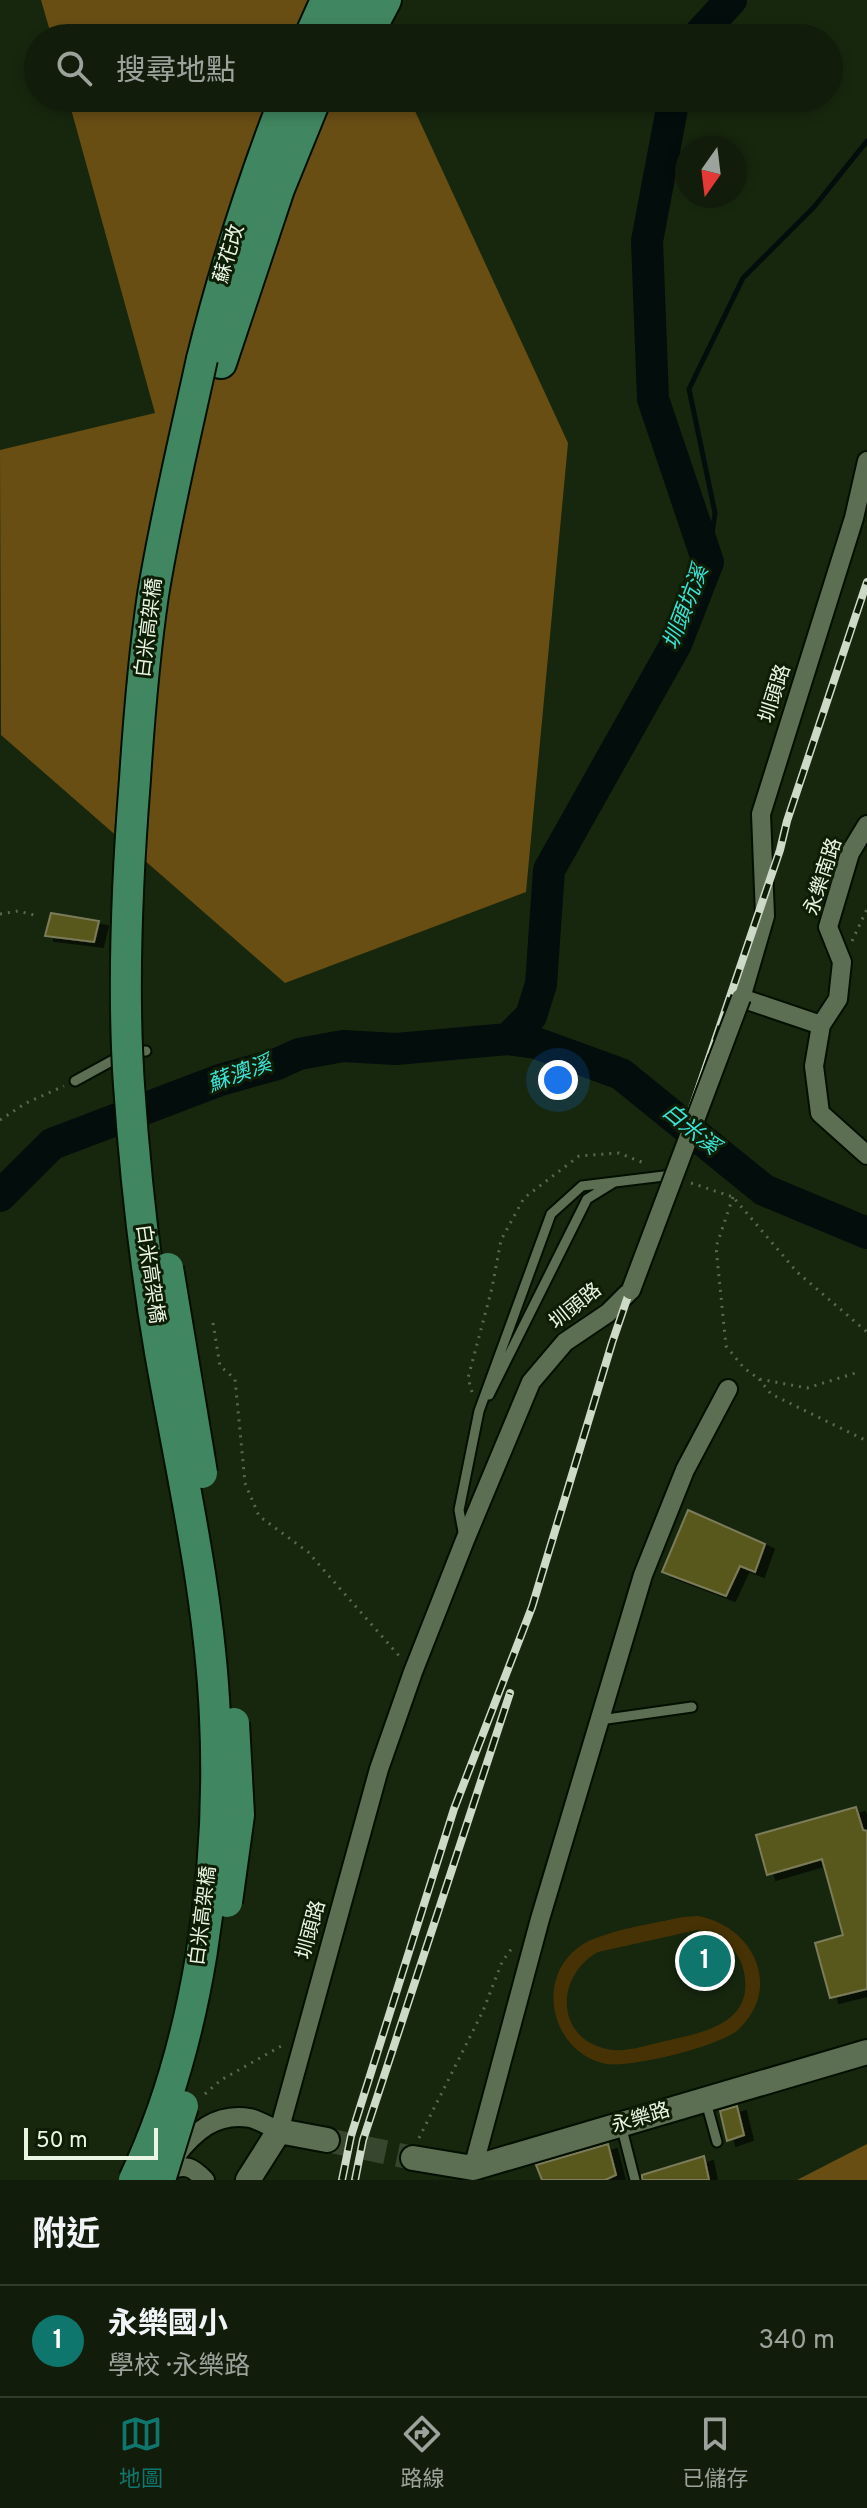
<!DOCTYPE html>
<html lang="zh-TW">
<meta charset="utf-8">
<style>
body{margin:0;font-family:Overpass,"Noto Sans TC",sans-serif;background:#1e2a18;color:#f1f3f6}
.compass{position:absolute;left:675px;top:136px;width:72px;height:72px;border-radius:50%;background:#111d0a;box-shadow:0 4px 12px #0003;rotate:194deg}
.scale{position:absolute;left:24px;bottom:20px;width:134px;box-sizing:border-box;padding-left:8px;border:4px solid #eaf5e4;border-top:0;font-size:22px;line-height:28px;white-space:nowrap;color:#eaf5e4;-webkit-text-stroke:6px #0e1d05;paint-order:stroke}
.you{position:absolute;left:558px;top:1080px;width:28px;height:28px;margin:-20px;border:6px solid #fff;border-radius:50%;background:#1a73e8;box-shadow:0 0 0 12px #1a73e833}
.badge{display:grid;place-items:center;width:52px;height:52px;border-radius:50%;background:#0f766e;color:#fff;font-size:26px;font-weight:700}
.pin{position:absolute;translate:-50% -50%;border:4px solid #fff;box-shadow:0 2px 8px #0006}
.list{margin:0;padding:0;list-style:none}
h2{display:flex;justify-content:space-between;align-items:center;height:104px;margin:0;padding:0 32px;font-size:34px}
h2 small{font-size:26px;font-weight:400;color:#9ca29c}
.list li{display:grid;grid-template-columns:52px 1fr auto;gap:24px;align-items:center;box-sizing:border-box;height:112px;padding:0 32px;border-top:2px solid #303b2b}
.list b{display:block;font-size:30px;white-space:nowrap}
.list p{margin:0;font-size:26px;white-space:nowrap;color:#9ca29c}
.list em{font-size:26px;font-style:normal;color:#9ca29c}
.icon{flex:none;width:44px;height:44px;fill:none;stroke:currentColor;stroke-width:2;stroke-linecap:round;stroke-linejoin:round}
.map{position:relative;flex:none;width:867px;height:2180px;overflow:hidden}
.search{position:absolute;background:#111d0a;box-shadow:0 4px 12px #0003;left:24px;right:24px;top:24px;height:88px;display:flex;align-items:center;gap:20px;box-sizing:border-box;padding:0 28px;border-radius:44px;color:#9ca29c;font-size:30px}
.sheet{height:216px;background:#111d0a}
nav{display:flex;justify-content:space-around;align-items:center;box-sizing:border-box;height:112px;border-top:2px solid #303b2b;background:#111d0a;font-size:22px;color:#9ca29c}
nav a{display:grid;justify-items:center;gap:4px}
nav .on{color:#0f766e}
.map>svg:first-child{display:block}
.green{fill:#463204;fill-rule:evenodd}
.forest{fill:#694e14}
.lines{fill:none;stroke-linecap:round;stroke-linejoin:round}
.stream{stroke:#020d0c;stroke-width:5}
.river{stroke:#020d0c;stroke-width:32}
.building{fill:#59581c;stroke:#7b7b5a;stroke-width:2;filter:url(#shadow)}
.tertiary-tunnel{stroke:#37462e;stroke-width:24;stroke-dasharray:24 12;stroke-linecap:butt}
.service-casing{stroke:#030f00;stroke-width:13}
.minor-casing{stroke:#030f00;stroke-width:22}
.tertiary-casing{stroke:#030f00;stroke-width:28}
.primary-casing{stroke:#030f00;stroke-width:34}
.path{stroke:#5a6852;stroke-width:3;stroke-dasharray:2 6;stroke-linecap:butt}
.service{stroke:#5c6f53;stroke-width:9}
.minor{stroke:#5c6f53;stroke-width:18}
.tertiary{stroke:#5c6f53;stroke-width:24}
.primary{stroke:#408661;stroke-width:30}
.rail-casing{stroke:#cedac8;stroke-width:8}
.rail{stroke:#0e1d05;stroke-width:5;stroke-dasharray:15;stroke-linecap:butt}
.minor-bridge-casing{stroke:#030f00;stroke-width:22;stroke-linecap:butt}
.primary-bridge-casing{stroke:#030f00;stroke-width:34;stroke-linecap:butt}
.minor-bridge{stroke:#5c6f53;stroke-width:18}
.primary-bridge{stroke:#408661;stroke-width:30}
.labels{text-anchor:middle;dominant-baseline:central;stroke-width:6;stroke-linejoin:round;paint-order:stroke}
.street-label{font-size:20px;fill:#eaf5e4;stroke:#0e1d05}
.water-label{font-size:22px;font-style:italic;fill:#3de2d7;stroke:#0e1d05}
</style>
<div class="map">
<svg width="867" height="2180" viewBox="0 0 867 2180">
<defs>
<filter id="shadow"><feDropShadow dx="9" dy="5" stdDeviation="0" flood-color="#0009"/></filter>
</defs>
<rect width="100%" height="100%" fill="#17270e"/>
<path class="green" d="M698,1916C753,1926 783,1987 739,2029C722,2046 630,2068 606,2064C552,2053 534,1980 579,1947C600,1931 656,1923 683,1917ZM697,1930C721,1935 739,1948 744,1972C755,2026 699,2033 661,2042C644,2046 624,2053 607,2049C555,2038 555,1976 598,1952Z"/>
<path class="forest" d="M41,0H364L381,38H52Z
M68,98H409L568,443L526,892L285,983L1,735L0,450L155,413Z
M867,2144V2180H797Z"/>
<g class="lines">
<path class="stream" d="M708,562L715,513L689,389L743,278L814,207L867,141"/>
<path class="river" d="M696,38L731,0
M508,1039L531,1016L541,984L549,870L676,644L708,562L653,399L647,241L674,98
M0,1196L52,1144L220,1080L277,1064L299,1054L343,1046L396,1049L508,1039L536,1043L621,1074L764,1190L867,1233"/>
</g>
<path class="building" d="M51,913L99,921L94,942L45,936Z
M688,1510L765,1544L755,1572L740,1566L726,1596L662,1572Z
M856,1807L863,1830L867,1831V1989L830,1998L815,1943L843,1935L822,1859L767,1875L756,1835Z
M737,2106L744,2135L727,2141L720,2111Z
M608,2144L616,2175L605,2180H542L536,2165Z
M704,2156L709,2180H642V2175Z"/>
<g class="lines">
<path class="tertiary-tunnel" d="M327,2140L413,2158"/>
<defs>
<path id="service" d="M75,1081L128,1052L146,1051
M489,1395L587,1199L613,1183
M464,1537L459,1510L479,1411L551,1214L582,1186L672,1175
M600,1720L692,1707
M706,2102L717,2142
M621,2125L635,2180"/>
<path id="minor" d="M867,825L850,853L828,927L842,962L838,999L821,1025L814,1066L820,1113L867,1155
M821,1025L741,998L765,916L761,814L854,518L867,461
M175,2157C194,2132 216,2112 250,2118C259,2120 270,2127 279,2131L379,1769L413,1672L465,1540L531,1382L565,1342L608,1313L631,1290
M473,2168L540,1919L643,1575L685,1470L728,1389
M169,2170C187,2164 192,2167 205,2180"/>
<path id="tertiary" d="M413,2158L473,2168L867,2052
M248,2180L279,2131L327,2140"/>
<path id="primary" d="M309,38L326,0
M340,38L356,0
M366,38L386,0
M202,359C224,270 252,184 285,98
M221,363L279,189L316,98"/>
</defs>
<use href="#service" class="service-casing"/>
<use href="#minor" class="minor-casing"/>
<use href="#tertiary" class="tertiary-casing"/>
<use href="#primary" class="primary-casing"/>
<path class="path" d="M0,914L18,911L34,915
M852,941L867,909
M0,1120L26,1103L64,1086
M691,1183L733,1197L797,1272L867,1332
M733,1197L716,1247L726,1346L744,1368L759,1379L807,1388L859,1372
M213,1323L220,1366L235,1379L245,1483L259,1516L308,1552L400,1657
M759,1379L771,1394L867,1441
M472,1392L468,1378L492,1288L501,1240L524,1198L579,1156L619,1153L644,1163
M205,2094L221,2080L283,2045
M419,2138L483,2011L502,1962L512,1948"/>
<use href="#service" class="service"/>
<use href="#minor" class="minor"/>
<use href="#tertiary" class="tertiary"/>
<use href="#primary" class="primary"/>
<defs>
<path id="rail" d="M342,2180L351,2136L454,1809L532,1607L612,1343L780,850L787,821L867,582
M355,2180L363,2140L510,1693"/>
</defs>
<use href="#rail" class="rail-casing"/>
<use href="#rail" class="rail"/>
<defs>
<path id="minor-bridge" d="M631,1290L741,998"/>
<path id="primary-bridge" d="M168,1268L202,1473
M227,1902L239,1815L234,1723
M134,2180C199,2042 222,1870 215,1718C210,1595 181,1473 160,1352C145,1264 135,1174 129,1085C122,984 127,880 135,779C139,718 144,656 153,595C166,515 185,437 202,359
M160,2180L183,2106"/>
</defs>
<use href="#minor-bridge" class="minor-bridge-casing"/>
<use href="#primary-bridge" class="primary-bridge-casing"/>
<use href="#minor-bridge" class="minor-bridge"/>
<use href="#primary-bridge" class="primary-bridge"/>
</g>
<g class="labels">
<g class="street-label">
<text transform="translate(230 254) rotate(-73)">蘇花改</text>
<text transform="translate(150 628) rotate(-83)">白米高架橋</text>
<text transform="translate(776 694) rotate(-72)">圳頭路</text>
<text transform="translate(824 877) rotate(-72)">永樂南路</text>
<text transform="translate(149 1274) rotate(82)">白米高架橋</text>
<text transform="translate(576 1307) rotate(-39)">圳頭路</text>
<text transform="translate(204 1916) rotate(-83)">白米高架橋</text>
<text transform="translate(312 1930) rotate(-75)">圳頭路</text>
<text transform="translate(641 2119) rotate(-17)">永樂路</text>
</g>
<g class="water-label">
<text transform="translate(687 608) rotate(-69)">圳頭坑溪</text>
<text transform="translate(240 1075) rotate(-20)">蘇澳溪</text>
<text transform="translate(690 1130) rotate(39)">白米溪</text>
</g>
</g>
</svg>
<svg class="compass" viewBox="-18 -18 36 36"><path d="M0-13l5 13h-10z" fill="#e53935"/><path d="M0 13l5-13h-10z" fill="#9ca29c"/></svg>
<div class="scale">50 m</div>
<div class="you"></div>
<div class="pin badge" style="left:705px;top:1961px">1</div>
<div class="search"><svg class="icon" aria-label="search" viewBox="0 0 24 24"><circle cx="10" cy="10" r="6"/><path d="M15 15l6 6"/></svg>搜尋地點</div>
</div>
<section class="sheet">
<h2>附近<small></small></h2>
<ul class="list">
<li><span class="badge">1</span><div><b>永樂國小</b><p>學校 · 永樂路</p></div><em>340 m</em></li>
</ul>
</section>
<nav>
<a class="on"><svg class="icon" aria-label="map" viewBox="0 0 24 24"><path d="M3 6l6-2 6 2 6-2v14l-6 2-6-2-6 2zM9 4v14M15 6v14"/></svg>地圖</a>
<a><svg class="icon" aria-label="directions" viewBox="0 0 24 24"><path d="M12 3l9 9-9 9-9-9zM9 14v-3h6M13 9l2 2-2 2"/></svg>路線</a>
<a><svg class="icon" aria-label="saved" viewBox="0 0 24 24"><path d="M7 4h10v16l-5-4-5 4z"/></svg>已儲存</a>
</nav>
